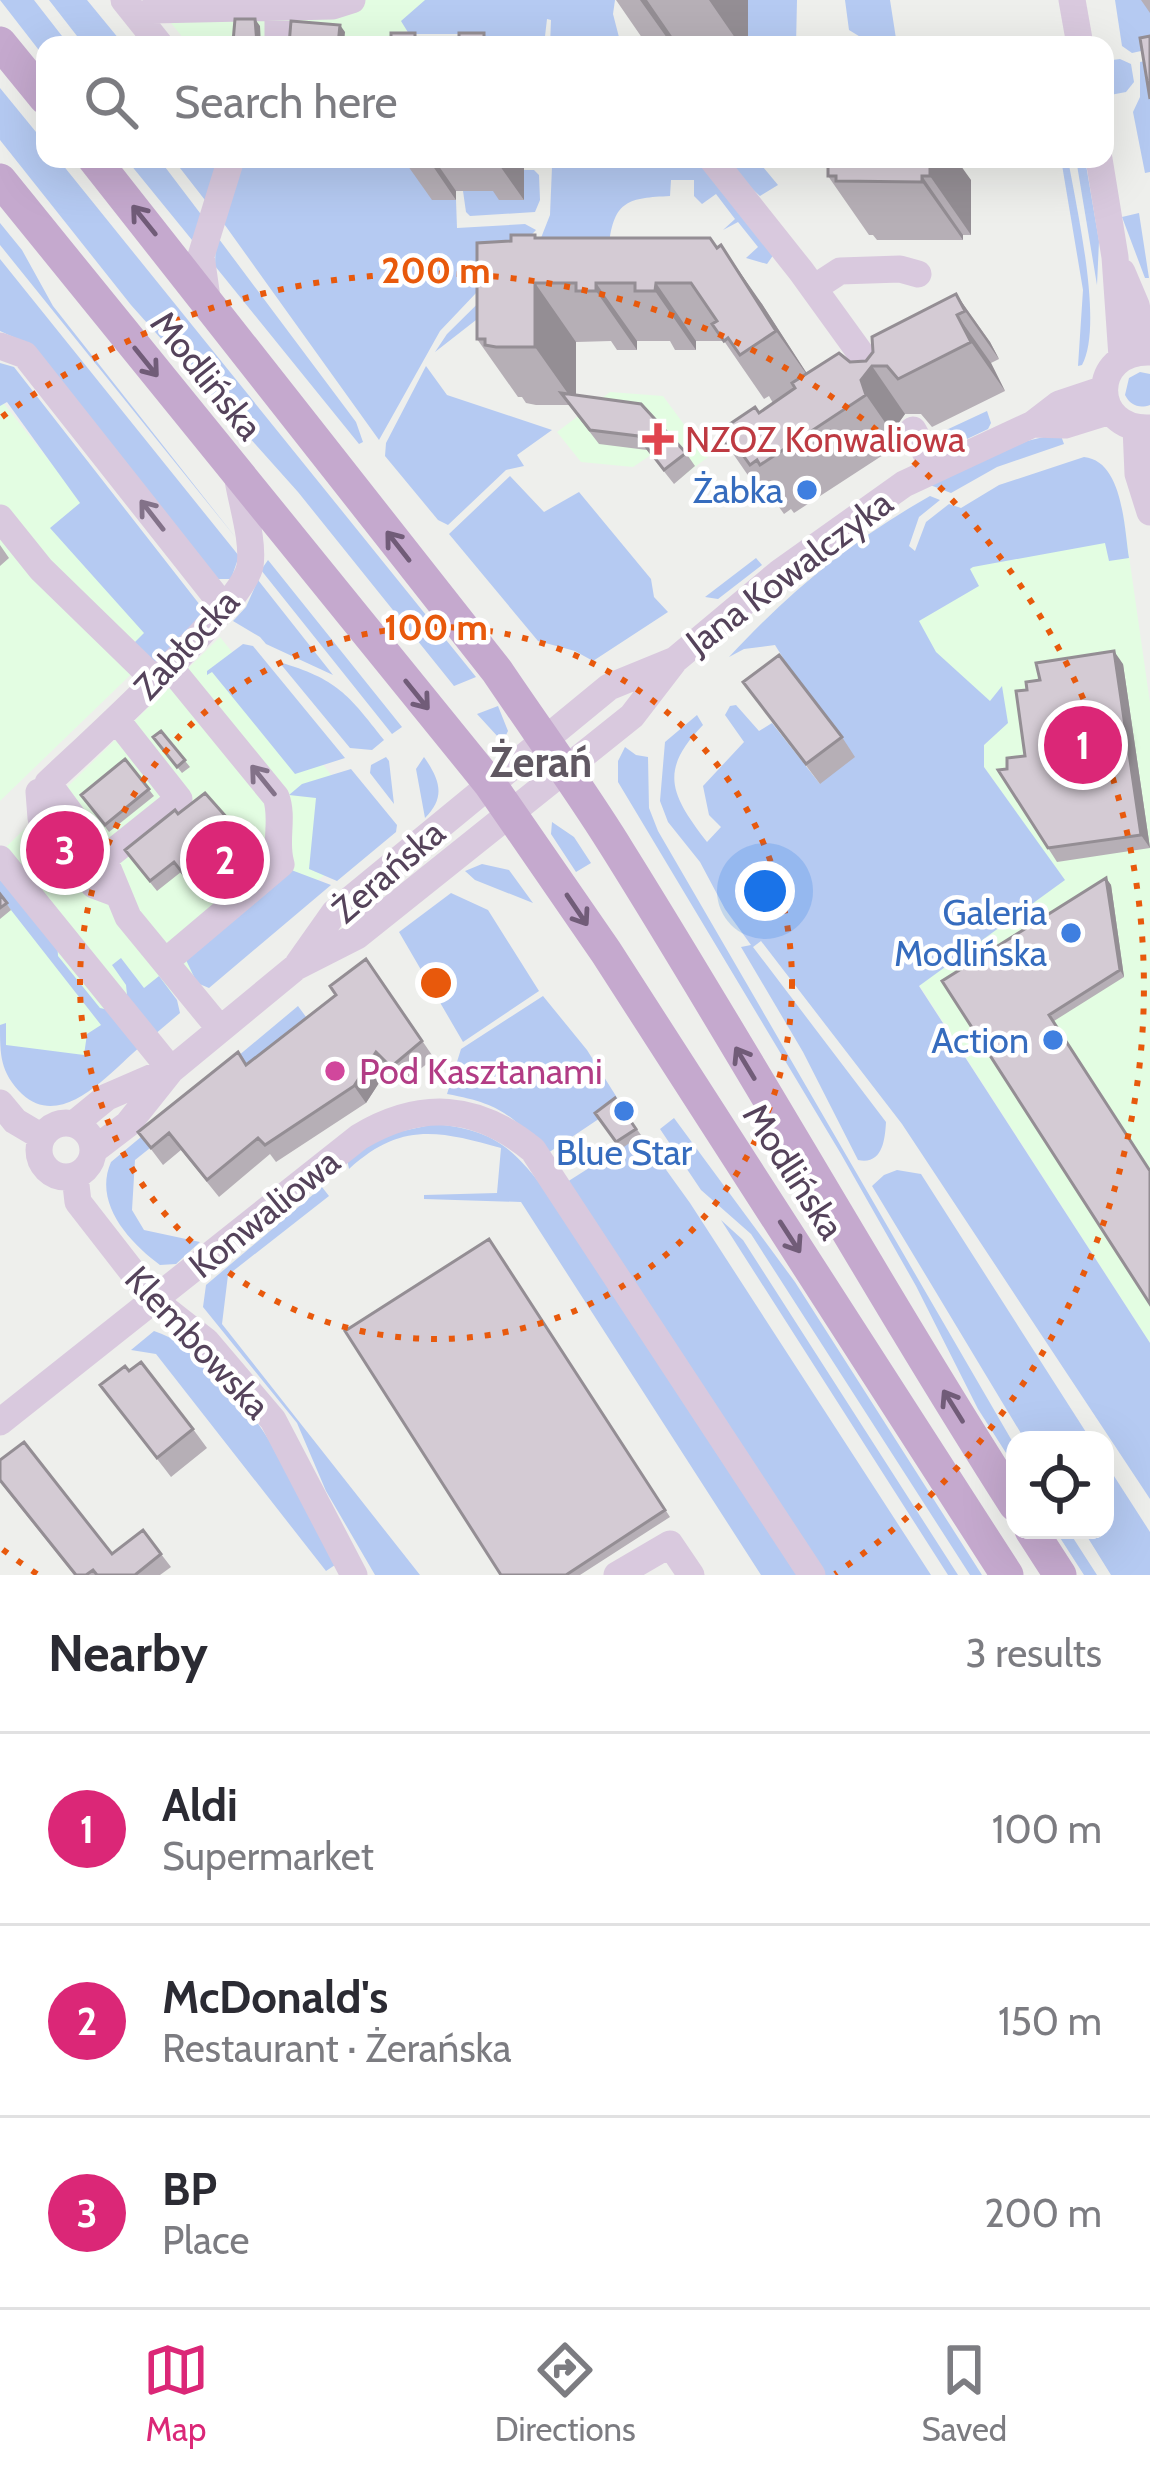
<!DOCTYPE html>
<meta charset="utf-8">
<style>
body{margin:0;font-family:Cabin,sans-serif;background:#f7f7f7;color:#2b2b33}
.controls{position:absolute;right:36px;bottom:36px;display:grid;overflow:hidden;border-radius:24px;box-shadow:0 12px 48px #0002}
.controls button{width:108px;height:108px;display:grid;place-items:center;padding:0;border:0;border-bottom:3px solid #e1e1e2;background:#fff;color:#2b2b33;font:60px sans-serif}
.you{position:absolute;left:765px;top:891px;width:42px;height:42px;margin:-30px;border:9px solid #fff;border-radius:50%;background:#1a73e8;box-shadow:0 0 0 18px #1a73e833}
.badge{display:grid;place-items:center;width:78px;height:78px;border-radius:50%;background:#db2777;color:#fff;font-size:39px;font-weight:700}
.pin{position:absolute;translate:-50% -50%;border:6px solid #fff;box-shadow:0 3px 12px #0006}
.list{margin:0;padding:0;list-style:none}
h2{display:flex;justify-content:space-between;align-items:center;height:156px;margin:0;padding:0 48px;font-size:51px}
h2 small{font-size:39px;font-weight:400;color:#7c7c81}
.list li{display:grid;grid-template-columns:78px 1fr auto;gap:36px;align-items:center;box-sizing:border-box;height:192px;padding:0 48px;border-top:3px solid #e1e1e2}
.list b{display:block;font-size:45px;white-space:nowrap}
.list p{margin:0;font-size:39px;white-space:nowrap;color:#7c7c81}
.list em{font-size:39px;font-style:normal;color:#7c7c81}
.icon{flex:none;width:66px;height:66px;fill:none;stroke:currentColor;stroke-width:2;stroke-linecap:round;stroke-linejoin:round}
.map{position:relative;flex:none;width:1150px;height:1575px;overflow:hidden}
.search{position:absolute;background:#fff;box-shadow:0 12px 48px #0002;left:36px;right:36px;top:36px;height:132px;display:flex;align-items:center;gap:30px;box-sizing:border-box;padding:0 42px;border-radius:24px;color:#7c7c81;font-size:45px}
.sheet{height:732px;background:#fff}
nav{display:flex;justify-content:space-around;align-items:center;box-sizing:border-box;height:168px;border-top:3px solid #e1e1e2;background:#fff;font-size:33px;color:#7c7c81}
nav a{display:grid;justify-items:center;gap:6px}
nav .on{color:#db2777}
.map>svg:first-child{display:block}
.commercial{fill:#e3fde2}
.green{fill:#b5caf2}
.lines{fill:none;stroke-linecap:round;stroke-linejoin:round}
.minor{stroke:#d9c9de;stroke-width:27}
.major{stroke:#c5a9ce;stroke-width:33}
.wall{fill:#b6afb6}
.shaded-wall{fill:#948e94}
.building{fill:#d4cbd4;stroke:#948e94;stroke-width:3}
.oneway{stroke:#715c78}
.oneway2{stroke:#837289}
.ring{fill:none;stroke:#e8590c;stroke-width:6;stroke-dasharray:6 12}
.health-dot{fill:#e0444e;stroke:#fff;stroke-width:4.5}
.shop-dot{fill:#3f7fe0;stroke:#fff;stroke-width:4.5}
.hotel-dot{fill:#d1479c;stroke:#fff;stroke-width:4.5}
.labels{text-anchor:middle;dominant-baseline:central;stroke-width:9;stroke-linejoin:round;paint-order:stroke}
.street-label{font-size:36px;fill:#55435b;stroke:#fff}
.health-label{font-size:36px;fill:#be3a42;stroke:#fff;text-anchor:start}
.shop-label{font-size:36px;fill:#366cbe;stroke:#fff;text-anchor:end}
.hotel-label{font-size:36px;fill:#b23c85;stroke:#fff;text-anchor:start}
.quarter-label{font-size:42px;font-weight:bold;fill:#605862;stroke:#fff}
.centre{fill:#e8590c;stroke:#fff;stroke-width:6}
.ring-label{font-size:36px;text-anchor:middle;font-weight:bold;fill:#e8590c;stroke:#fff;stroke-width:9;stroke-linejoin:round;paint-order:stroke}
</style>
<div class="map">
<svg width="1150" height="1575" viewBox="0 0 1150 1575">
<rect width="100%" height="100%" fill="#eeefec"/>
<path class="commercial" d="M152,0H447L388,45H189Z
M610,392L663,396L708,457L674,483L651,455L633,467L581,462L557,432Z
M1,400L181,626L0,801V401Z
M1123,514L1150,703V1343L919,985L1064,880L984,767V745L1007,723L889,616L973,567L1010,558Z
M220,637L378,833L44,1094L0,1040V853Z"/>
<path class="green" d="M0,0H34L69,45H45V58Z
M49,0H87L124,45H84Z
M425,0H615L613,14L621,45H550L551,20L547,19L544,45H479L467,34H409L401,21Z
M748,0H797L796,45H748Z
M845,0H890L897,45L867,41L849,30Z
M1115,0H1150V49L1132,53L1122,46Z
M1120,59L1131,64L1134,82L1126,92L1105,96V61Z
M1150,60V172L1145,173L1133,112L1140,97V62Z
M0,88L45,143V159H58L476,677L454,686L298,492L131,305L0,140Z
M126,159H159L203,217L192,240Z
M173,159H222L208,204Z
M245,159H431L432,199L456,200L457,228L525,224L536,230L440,331L379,440L222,221Z
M672,159H700L774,254L767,264L746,258L758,247L738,222L723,230L735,219L716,194L702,204L694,196V180H671L670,196C629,198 614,200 609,245L553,260L435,352L447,334L539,243L550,215L552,167L663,166Z
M1061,159H1068C1076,206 1104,325 1082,365L1078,366L1083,290Z
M1076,159H1085L1099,241L1097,285Z
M758,161L778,185L760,196L728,167Z
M524,170H534L539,175L540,200L535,212L470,216L466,212L463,191H500Z
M1139,213L1149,278H1145L1122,217Z
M0,223L22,250L53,306L236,538L0,245Z
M216,235L356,422L363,442L359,444L215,266Z
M0,259L239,556L231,579H215L24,342L0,331Z
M0,363L14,367L207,614L152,667L127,650L144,633L50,528L80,503L7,402L0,406Z
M426,366L447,395L552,430L517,455L524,466L506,470L448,525L438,520L385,456L386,443Z
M1140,372L1150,374V405C1139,409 1130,405 1125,395L1129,378Z
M987,411L991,423L988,429L950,447L929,438Z
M1060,433L1064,444L997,467L951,493L930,485L1027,441Z
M1084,457C1123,461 1124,527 1129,558L1109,561L1105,543L973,567L970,569L979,586L919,621L936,652L990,701L1002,686L1008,723L984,745V767L1065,880L919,986L1150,1343V1499L902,1124L761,941L753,947L886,1122C885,1141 882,1165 858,1160L803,1052L741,947L751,945L725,909L700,862L668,822L660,801L665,742L697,715L703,725C658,771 671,795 707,842L721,827L709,815L703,786L744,742L725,715L730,706L736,705L759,731L772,723L820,784L793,674L775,645L744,649L729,657C789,592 852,540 930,496L940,500L919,517L909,546L915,551L926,522L949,504L961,508L999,485Z
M510,476L544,512L579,492L651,579L654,597L668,612L593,661L575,651L538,641L449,534Z
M756,558L762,565L718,599L705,597Z
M268,560L402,727L392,734L261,570Z
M258,580L333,675L266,644L260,637L233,621L246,607Z
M243,644L253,646L345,758L295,774L212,672L207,675V671Z
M279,662C337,679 348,694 384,740L372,750L350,748Z
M498,706L508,731L505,737L499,738L477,714Z
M625,747L636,755L648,757L649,808L658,831L1015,1446V1467L978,1409L916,1286L841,1154L618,782V761Z
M386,757L389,761L394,804L370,773L371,765Z
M424,757C440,780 446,797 425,818L416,769Z
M351,769L397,825L396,832L337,881L309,869L316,798L289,795L302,784Z
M552,822L574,837L591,863L576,872L551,834Z
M482,864L509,870L533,903L475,880L465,871Z
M286,868L331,885L209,988L197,983L186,960Z
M0,880L57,940L58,956L100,1008L118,1012L142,1045C112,1070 63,1132 22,1094C0,1072 0,1055 0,1025L6,1023V1045L84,1055L87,1034L101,1025L0,896Z
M451,893L488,910L539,991L463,1042L399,932Z
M121,958L144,988L159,976L177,1000L180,1013L154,1035L128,1005L126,985L112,965Z
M543,996L587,1050L621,1104L548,1153C510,1114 501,1104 447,1094L461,1049Z
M298,1006L309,1021L135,1160L132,1210L144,1230L200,1242L176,1264L160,1265C129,1242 93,1203 111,1162Z
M674,1118L795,1282L982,1575H970L751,1234L701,1190L660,1129Z
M435,1124C495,1130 513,1148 548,1194L797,1575H761L521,1202L424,1199V1195L497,1193L501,1148C440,1131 401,1121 349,1169L347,1159L384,1135Z
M641,1135L690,1203L931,1575H824L567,1182Z
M897,1170L921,1174L1091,1440H1025L872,1186L884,1175Z
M322,1187L329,1196L228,1275L222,1324L420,1575H375L326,1491L297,1423L203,1307L206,1285Z
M721,1220L743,1240L958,1575H948Z
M154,1331C239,1359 297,1490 338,1563L326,1571L156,1354L131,1350Z
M1105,1462L1150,1532V1575H1111L1083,1530H1105Z
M1055,1530H1068L1097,1575H1084Z"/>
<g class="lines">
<path class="minor" d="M124,0L160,45
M1072,0L1080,45
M278,7V45
M140,20L152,10L333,6L352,0
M712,159L801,271L887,390
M1099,159L1115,257L1122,357
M1122,272L1136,305L1147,351
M814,288L840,271L900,269L918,274
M207,298L201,256L231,159
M0,346L25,355L224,607
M1150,352C1089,350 1090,431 1150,428
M1033,424L1065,425L1110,411
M1136,428L1138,474L1150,512
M913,430L934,468
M0,518L41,569L155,680
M39,792L41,818L56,838
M0,859L171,1070
M104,859L179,799L116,719
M81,871L94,885L118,894
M165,962L281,864C274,842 284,818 276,797L169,666
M298,964L334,913L609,687L675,660
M220,1029L128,917L104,859L48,783C84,749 244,604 250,566C254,539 241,502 237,474
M0,1103L15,1121L42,1137
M39 1150a27 27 0 1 1 54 0a27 27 0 1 1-54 0Z
M74,1124L107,1097L167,1071
M94,1150L128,1124L171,1070L296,967L357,936L632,716L675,660L779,573L904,484L1033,424L1059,404L1104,389
M75,1176L78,1202L155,1301L206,1341L273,1420L354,1575
M0,1422L359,1137C421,1100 477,1104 533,1150L812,1575
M617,1575L670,1544L691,1575"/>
<path class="major" d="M0,43L45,98
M94,159L497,671C538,732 581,790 619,852C754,1068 878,1290 1015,1505
M0,180L490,784L606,952L1007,1575
M1031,1530L1060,1575"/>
</g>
<path class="wall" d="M616,0H748V45H647Z
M1141,0H1150V13Z
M403,159H524V200H499L493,191H456V200H432Z
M828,159L971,180V235H963V240H877L873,235H869L828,176Z
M538,238L717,248L762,304L807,374L850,362L866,361L956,294L990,342L999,359L991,363L1005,391L932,427L921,414H905L895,428L900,444L794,513L791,509L784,514L769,493L763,497L718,432L759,412L773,403L769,396L764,399L724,341H696V350H675L670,341H637V350H617L611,341L576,342V395L686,453L695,466L674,484L647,450L599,444L569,405H536L526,403L522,397H518L477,339L511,241Z
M0,545L9,558L0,566Z
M1123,664L1150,848L1057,862L998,770L1007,769L1025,756L1027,690Z
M743,682L842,737L855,757L820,784Z
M161,731L190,767L182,773L153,737Z
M125,759L154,796L109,832L81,795Z
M178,814L259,856L251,866L203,900L181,872L157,891L132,860Z
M67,839L78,853L64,865L67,882L46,855Z
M1106,878L1111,885L1124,977L1054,1021L942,981Z
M0,894L11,910L0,919Z
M366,959L434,1058L403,1083L388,1069L366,1103L276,1162L270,1154L219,1197L181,1150L163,1165L138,1132L247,1065L336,995Z
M615,1098L641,1135L621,1149L595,1113Z
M489,1239L670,1517L580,1575H501Z
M129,1371L193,1429L207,1448L171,1477L100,1385Z
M0,1460L112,1554H161L171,1567L160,1575H74L0,1482Z"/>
<path class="shaded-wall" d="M640,0H647L678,45H672Z
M709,0H748V45H740Z
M255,19L260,26L261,45H257Z
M340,25L345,32L344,45H338Z
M428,159H434L456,191V200Z
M495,159H524V200Z
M930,159H956L971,180V235L930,176Z
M922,176L963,235V240L922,182Z
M721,245L762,304L817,389L776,331Z
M535,283L576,342V405L535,347Z
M596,283L637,341V350L596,291Z
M656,283L696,341V350L655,291Z
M956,294L990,342L999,359L965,311Z
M957,315L991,363L1005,391L971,342Z
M872,366L905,414L895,428L900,444L866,395L861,380Z
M1114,651L1123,664L1150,848L1141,835Z
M252,846L259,856L251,866L244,856Z
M60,858L64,865L67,882L62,875Z
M1106,878L1111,885L1124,977L1120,970Z
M376,1052L388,1069L366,1103L354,1086Z"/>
<path class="building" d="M235,19H255L257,44L233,42Z
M291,21L340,25L338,45H289Z
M391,33H415V42H459V33H484V45H391Z
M1150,36V99L1140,38Z
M828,159H930V176H922V182L836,181V176H828Z
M511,235H535V238H710L717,248L721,245L776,331L740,355L728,338L724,341L712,324L717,321L691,283H656L655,291H635V283H596V291H576V283H535V347H496L485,345V339H477V243L511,241Z
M956,294L965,311L957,315L971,342L898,379L887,366H872L861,380L866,395L760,465L757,460L750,465L735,444L729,449L718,432L755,407L759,413L795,388L792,383L839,353L850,362L866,361L873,352L872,337Z
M561,393L641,404L686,453L664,470L638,436L590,430Z
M1114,651L1141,835L1048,848L998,770L1007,769V758L1025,756L1016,691L1027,690L1026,682L1040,680L1036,663Z
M779,655L842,737L806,764L743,682Z
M161,731L185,760L177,767L153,737Z
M125,759L149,789L105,825L81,795Z
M205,793L252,846L244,856L196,890L174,862L150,881L125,850L175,810L178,814Z
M67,839L73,847L60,858L62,875L46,855Z
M1106,878L1120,970L1049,1015L1150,1171V1304L942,981Z
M0,894L7,903L0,908Z
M366,959L422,1041L391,1067L376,1052L354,1086L265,1145L258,1138L207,1180L169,1133L151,1148L138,1132L238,1052L246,1065L336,995L330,986Z
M615,1098L636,1129L616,1142L595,1113Z
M489,1239L665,1510L566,1575H501L345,1331Z
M141,1362L193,1429L157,1458L100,1385L125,1366L129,1371Z
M24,1442L112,1554L143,1530L161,1554L135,1575H97L93,1570L86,1575H76L0,1480V1460Z"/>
<defs><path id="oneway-shaft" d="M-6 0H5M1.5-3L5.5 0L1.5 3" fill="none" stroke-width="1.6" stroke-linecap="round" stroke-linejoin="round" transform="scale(3)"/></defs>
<g class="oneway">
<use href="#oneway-shaft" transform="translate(144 220) rotate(-129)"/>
<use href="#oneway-shaft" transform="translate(146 362) rotate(51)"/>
<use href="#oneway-shaft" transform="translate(398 546) rotate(-128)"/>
<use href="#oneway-shaft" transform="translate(417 695) rotate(51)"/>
<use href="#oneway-shaft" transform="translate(577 910) rotate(56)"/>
<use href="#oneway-shaft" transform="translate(745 1063) rotate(-121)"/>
<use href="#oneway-shaft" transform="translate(790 1237) rotate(57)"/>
<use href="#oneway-shaft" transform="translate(953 1406) rotate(-122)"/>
</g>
<g class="oneway2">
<use href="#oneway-shaft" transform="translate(152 515) rotate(-128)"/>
<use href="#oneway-shaft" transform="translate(263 780) rotate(-129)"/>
</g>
<g class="ring">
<circle cx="436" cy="983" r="356"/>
<path d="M37 1574A713 713 0 0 1 2 1549M2 417A713 713 0 1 1 835 1574"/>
</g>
<path class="health-dot" d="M652 421h12v12h12v12h-12v12h-12v-12h-12v-12h12z"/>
<g class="shop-dot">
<circle cx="807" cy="490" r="12"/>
<circle cx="1071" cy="933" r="12"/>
<circle cx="1053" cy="1040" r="12"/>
<circle cx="624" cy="1111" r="12"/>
</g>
<circle class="hotel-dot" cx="335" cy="1071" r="12"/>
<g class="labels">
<g class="street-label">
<text transform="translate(207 375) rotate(51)">Modlińska</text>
<text transform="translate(789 572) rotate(-37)">Jana Kowalczyka</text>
<text transform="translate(186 644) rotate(-47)">Zabłocka</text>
<text transform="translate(388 871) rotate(-41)">Żerańska</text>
<text transform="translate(794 1171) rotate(57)">Modlińska</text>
<text transform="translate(264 1213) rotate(-39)">Konwaliowa</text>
<text transform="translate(198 1342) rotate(47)">Klembowska</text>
</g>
<g class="health-label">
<text x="685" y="439">NZOZ Konwaliowa</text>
</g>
<g class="shop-label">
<text x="783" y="490">Żabka</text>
<text x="1047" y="912">Galeria<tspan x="1047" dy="41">Modlińska</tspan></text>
<text x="1029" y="1040">Action</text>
<text x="624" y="1152" text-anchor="middle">Blue Star</text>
</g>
<g class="hotel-label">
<text x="359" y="1071">Pod Kasztanami</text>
</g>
<g class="quarter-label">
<text x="541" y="762">Żerań</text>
</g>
</g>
<circle cx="436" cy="983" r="18" class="centre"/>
<g class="ring-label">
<text x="436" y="283">200 m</text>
<text x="436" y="640">100 m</text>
</g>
</svg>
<div class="controls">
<button><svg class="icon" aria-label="locate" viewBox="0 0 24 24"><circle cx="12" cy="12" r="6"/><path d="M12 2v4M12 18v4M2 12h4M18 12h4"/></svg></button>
</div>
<div class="you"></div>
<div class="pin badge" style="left:1083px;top:745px">1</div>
<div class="pin badge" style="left:225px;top:860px">2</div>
<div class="pin badge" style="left:65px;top:850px">3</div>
<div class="search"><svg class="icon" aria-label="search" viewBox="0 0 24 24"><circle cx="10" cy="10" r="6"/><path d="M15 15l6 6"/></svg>Search here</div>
</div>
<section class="sheet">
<h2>Nearby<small>3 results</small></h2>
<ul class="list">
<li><span class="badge">1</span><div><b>Aldi</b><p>Supermarket</p></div><em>100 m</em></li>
<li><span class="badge">2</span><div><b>McDonald's</b><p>Restaurant · Żerańska</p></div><em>150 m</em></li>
<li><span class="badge">3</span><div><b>BP</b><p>Place</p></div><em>200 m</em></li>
</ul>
</section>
<nav>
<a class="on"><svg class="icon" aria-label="map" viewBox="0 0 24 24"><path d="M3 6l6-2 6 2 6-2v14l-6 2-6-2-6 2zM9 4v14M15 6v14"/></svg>Map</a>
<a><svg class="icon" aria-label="directions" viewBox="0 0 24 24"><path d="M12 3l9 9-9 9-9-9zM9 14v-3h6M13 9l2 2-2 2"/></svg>Directions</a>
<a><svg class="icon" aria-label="saved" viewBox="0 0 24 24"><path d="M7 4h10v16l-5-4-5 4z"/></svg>Saved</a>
</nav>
